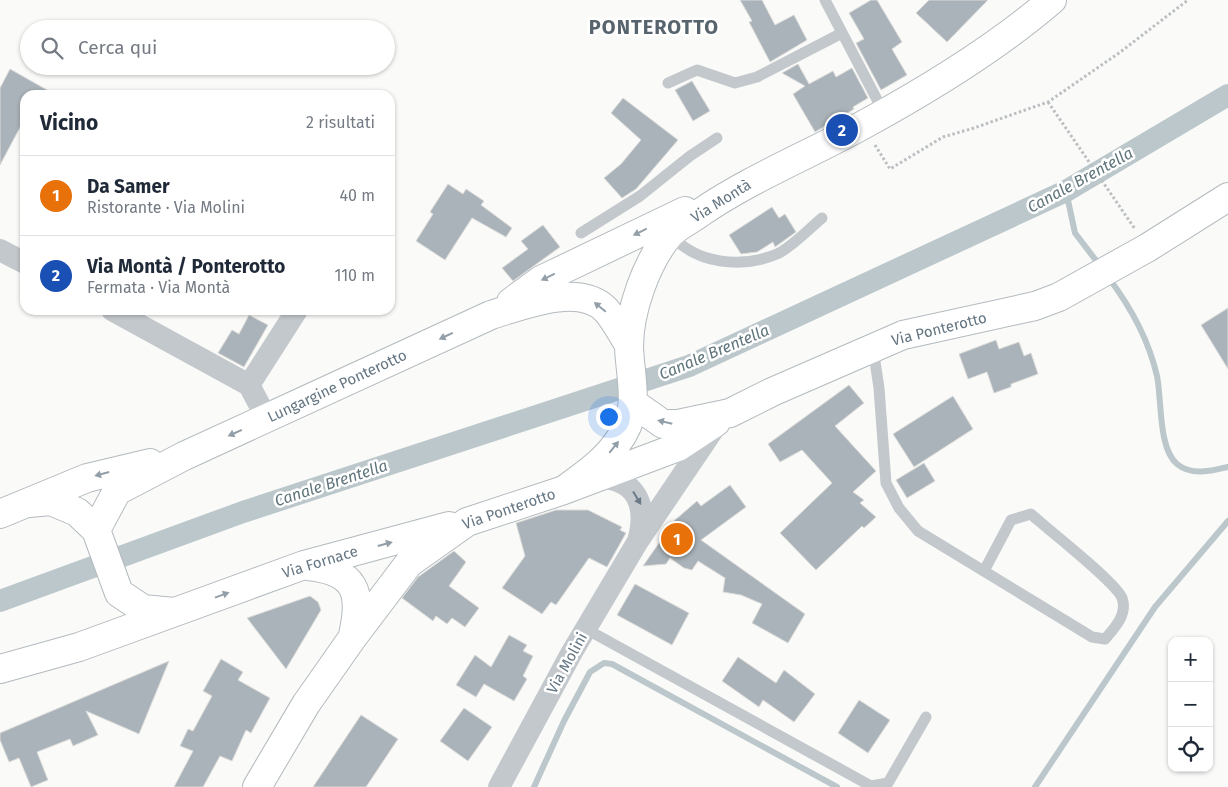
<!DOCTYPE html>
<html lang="it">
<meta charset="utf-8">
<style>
body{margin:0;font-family:"Fira Sans",sans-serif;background:#f6f6f7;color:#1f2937}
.controls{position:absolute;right:15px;bottom:15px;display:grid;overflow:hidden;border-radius:10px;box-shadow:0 1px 4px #0004}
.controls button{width:45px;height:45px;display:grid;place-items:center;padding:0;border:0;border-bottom:1px solid #e0e1e3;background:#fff;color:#1f2937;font:25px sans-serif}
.you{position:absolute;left:608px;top:416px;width:18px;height:18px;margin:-12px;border:4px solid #fff;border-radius:50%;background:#1a73e8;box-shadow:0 0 0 8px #1a73e833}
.badge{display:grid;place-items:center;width:32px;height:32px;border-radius:50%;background:#d93025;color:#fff;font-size:16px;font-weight:700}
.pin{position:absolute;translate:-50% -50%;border:2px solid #fff;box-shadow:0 1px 5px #0006}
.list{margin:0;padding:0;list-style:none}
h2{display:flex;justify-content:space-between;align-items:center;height:65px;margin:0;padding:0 20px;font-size:21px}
h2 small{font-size:16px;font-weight:400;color:#747a83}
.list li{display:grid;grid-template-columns:32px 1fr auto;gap:15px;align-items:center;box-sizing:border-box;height:80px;padding:0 20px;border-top:1px solid #e0e1e3}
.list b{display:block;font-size:19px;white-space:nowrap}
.list p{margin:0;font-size:16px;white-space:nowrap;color:#747a83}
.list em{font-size:16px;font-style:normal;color:#747a83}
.icon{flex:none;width:28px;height:28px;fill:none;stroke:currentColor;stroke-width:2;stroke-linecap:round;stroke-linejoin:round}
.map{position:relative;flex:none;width:1228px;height:787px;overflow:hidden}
.search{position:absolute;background:#fff;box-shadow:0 1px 4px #0004;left:20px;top:20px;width:375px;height:55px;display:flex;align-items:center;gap:12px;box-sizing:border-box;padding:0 18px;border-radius:28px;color:#747a83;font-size:19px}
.panel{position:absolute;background:#fff;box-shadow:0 1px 4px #0004;left:20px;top:90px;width:375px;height:225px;border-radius:15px}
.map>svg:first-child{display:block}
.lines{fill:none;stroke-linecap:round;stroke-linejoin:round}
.stream{stroke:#bbc7cb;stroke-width:6}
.canal{stroke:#bbc7cb;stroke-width:22}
.building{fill:#aab3b9;stroke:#dcdcda}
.secondary-casing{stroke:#b3babf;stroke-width:30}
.path{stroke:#bbbfc2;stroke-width:3;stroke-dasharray:2.5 2.5;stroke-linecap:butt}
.lane{stroke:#c3c8cc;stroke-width:11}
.street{stroke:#c3c8cc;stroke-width:22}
.secondary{stroke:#fff;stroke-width:28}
.oneway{fill:#939fa8}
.oneway2{fill:#6a7a87}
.labels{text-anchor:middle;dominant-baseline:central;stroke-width:5;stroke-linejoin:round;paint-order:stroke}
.street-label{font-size:15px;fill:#657683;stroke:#fff}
.water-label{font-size:16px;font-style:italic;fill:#60757c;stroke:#fff}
.district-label{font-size:20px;font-weight:bold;letter-spacing:1px;fill:#57646e;stroke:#fff}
</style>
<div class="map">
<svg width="1228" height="787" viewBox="0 0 1228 787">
<rect width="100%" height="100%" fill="#fafaf8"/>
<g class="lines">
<path class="stream" d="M1066,191L1075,233L1101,267
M1108,277C1130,306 1149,341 1157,376C1162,400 1158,448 1177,464C1191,476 1212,471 1228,467
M534,787L564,721L590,672L604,663L612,664L837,787
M1035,787L1155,607L1228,521"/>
<path class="canal" d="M0,601L243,512L689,366L1066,191L1228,95"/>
</g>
<path class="building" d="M740,0H762L775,25L794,15L807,40L770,62L749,22L752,21Z
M871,0H877L902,42L892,49L907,75L881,90L856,43L864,39L849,13Z
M929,0H988L947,42L916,13Z
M798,64L809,84L833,71L836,77L852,68L868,98L853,107L854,109L815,132L793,94L805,86L782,73Z
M10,69L56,95H25V118L0,165V88Z
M692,81L710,111L693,121L675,90Z
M623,98L678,140L636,189L622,198L604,178L621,164L641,140L611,113Z
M448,184L463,194L466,189L484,201L481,205L512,228L506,237L472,218L445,260L416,241L433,214L430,212Z
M772,207L779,218L785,214L796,232L775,247L773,242L757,252L741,254L729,235Z
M543,225L560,247L513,281L502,268L528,249L521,241Z
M1228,308V369L1201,325Z
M249,315L268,325L244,367L218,353L232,330L239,334Z
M996,340L999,349L1019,342L1024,356L1031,353L1038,374L1011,384V387L994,393L987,372L968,379L959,354Z
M849,385L864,403L835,426L876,471L853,492L864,500L860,503L876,517L864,528L862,526L816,570L780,533L832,483L802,450L780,462L768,444Z
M953,396L973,429L914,467L893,434Z
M924,463L935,481L907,498L896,480Z
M730,485L746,507L701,540L805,614L788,643L752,623L762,604L741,595L723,592L725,578L698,561L692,570L684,568L670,558L666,564L643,566L675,520L697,501L701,506Z
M556,510H588L622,527L620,530L626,533L607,567L589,558L556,605L551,602L542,614L502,588L525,556L516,523Z
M454,551L466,562L449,586L479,608L465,627L452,618L447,624L436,616L433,621L402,598L418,577Z
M635,584L689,613L672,645L617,615Z
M310,596L318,602L321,610L286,669L247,618Z
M509,635L527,645L523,651L533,656L523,676L527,679L514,701L484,684L476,697L456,685L475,655L491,667Z
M738,657L776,683L784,670L815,694L794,722L763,700L759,707L722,681Z
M221,659L243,672L238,680L270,698L251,733L246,730L232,761L220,756L203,787H174L193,751L180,746L188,729L193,731L212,696L203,691Z
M169,661L139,734L86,711L98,735L73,746L70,739L37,752L48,780L31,787L19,758L9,762L0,740V733Z
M859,700L890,720L868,753L838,733Z
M464,708L492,727L468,761L440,741Z
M361,715L398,739L366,787H313Z"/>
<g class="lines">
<defs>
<path id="secondary" d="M511,302L541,280L685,211
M633,403L663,424H678L730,413L772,392L903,335L1035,306L1059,297L1147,248L1228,197
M564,490C589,472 614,455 627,426C638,401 630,374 629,347C629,311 646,263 669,235C677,226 691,220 700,213C751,178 809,155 863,125C929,89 995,49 1052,0
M29,503L51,501L77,512L96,530L119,593L143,609L174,612
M0,514L87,478L150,463
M96,530L117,491L184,456L491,315C521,306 579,282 606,310C615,320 622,334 629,345
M308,566C355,571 363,591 353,635
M0,669L79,647L304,565L449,526
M257,787L306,704L353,637L409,563L467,522L564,490L678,447L716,422"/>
</defs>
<use href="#secondary" class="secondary-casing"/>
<path class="path" d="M1048,102L1135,229
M875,145L890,169L943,137L974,128L1048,102L1119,53L1188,0"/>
<path class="lane" d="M825,0L884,113
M668,83L697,70L735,83L757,77L842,33
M581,233L640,196L690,156L717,138
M670,234C696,264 741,269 777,254C791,248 810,228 822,218
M873,348L879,388L886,483L899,508L918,531L1092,637L1105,639C1114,629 1128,614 1122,598C1116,582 1047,529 1031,514L1011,520L984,571
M586,629L871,786L888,783L926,717"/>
<path class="street" d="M0,250L25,263
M112,310L249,385L267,419
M249,385L297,310
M596,478C637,477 648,506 638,541L717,424
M499,787L572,652L638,541"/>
<use href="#secondary" class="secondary"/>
</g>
<defs><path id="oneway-solid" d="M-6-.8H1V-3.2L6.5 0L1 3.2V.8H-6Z" transform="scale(1.25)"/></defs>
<g class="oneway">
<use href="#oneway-solid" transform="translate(640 232) rotate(154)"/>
<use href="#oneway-solid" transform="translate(548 277) rotate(154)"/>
<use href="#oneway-solid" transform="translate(600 307) rotate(-141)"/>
<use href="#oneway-solid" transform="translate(446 336) rotate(155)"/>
<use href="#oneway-solid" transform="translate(665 422) rotate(-167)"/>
<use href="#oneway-solid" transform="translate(235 433) rotate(156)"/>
<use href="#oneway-solid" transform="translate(614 447) rotate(-51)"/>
<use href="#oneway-solid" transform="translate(102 474) rotate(165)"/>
<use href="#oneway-solid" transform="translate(385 544) rotate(-15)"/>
<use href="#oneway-solid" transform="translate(222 595) rotate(-20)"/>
</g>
<use class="oneway2" href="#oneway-solid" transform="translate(637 498) rotate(59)"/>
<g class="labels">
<g class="street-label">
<text transform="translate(721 201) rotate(-32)">Via Montà</text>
<text transform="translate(939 329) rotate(-14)">Via Ponterotto</text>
<text transform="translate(337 386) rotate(-25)">Lungargine Ponterotto</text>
<text transform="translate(509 509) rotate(-19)">Via Ponterotto</text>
<text transform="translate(320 562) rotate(-17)">Via Fornace</text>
<text transform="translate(567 663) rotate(-61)">Via Molini</text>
</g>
<g class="water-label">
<text transform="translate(1080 180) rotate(-29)">Canale Brentella</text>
<text transform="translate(714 352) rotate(-23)">Canale Brentella</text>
<text transform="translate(331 483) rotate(-18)">Canale Brentella</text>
</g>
<g class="district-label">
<text x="654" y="27">PONTEROTTO</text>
</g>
</g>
</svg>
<div class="controls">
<button>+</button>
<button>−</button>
<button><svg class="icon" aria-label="locate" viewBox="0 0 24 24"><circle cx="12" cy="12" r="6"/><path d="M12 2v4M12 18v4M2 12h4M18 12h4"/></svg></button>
</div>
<div class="you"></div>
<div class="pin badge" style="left:677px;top:539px;background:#e8710a">1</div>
<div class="pin badge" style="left:842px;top:130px;background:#1a4fb4">2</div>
<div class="search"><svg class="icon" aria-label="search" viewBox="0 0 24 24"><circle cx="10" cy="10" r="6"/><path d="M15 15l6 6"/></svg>Cerca qui</div>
<section class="panel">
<h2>Vicino<small>2 risultati</small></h2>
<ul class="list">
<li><span class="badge" style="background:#e8710a">1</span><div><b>Da Samer</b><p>Ristorante · Via Molini</p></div><em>40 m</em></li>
<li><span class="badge" style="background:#1a4fb4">2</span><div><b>Via Montà / Ponterotto</b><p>Fermata · Via Montà</p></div><em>110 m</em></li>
</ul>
</section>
</div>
